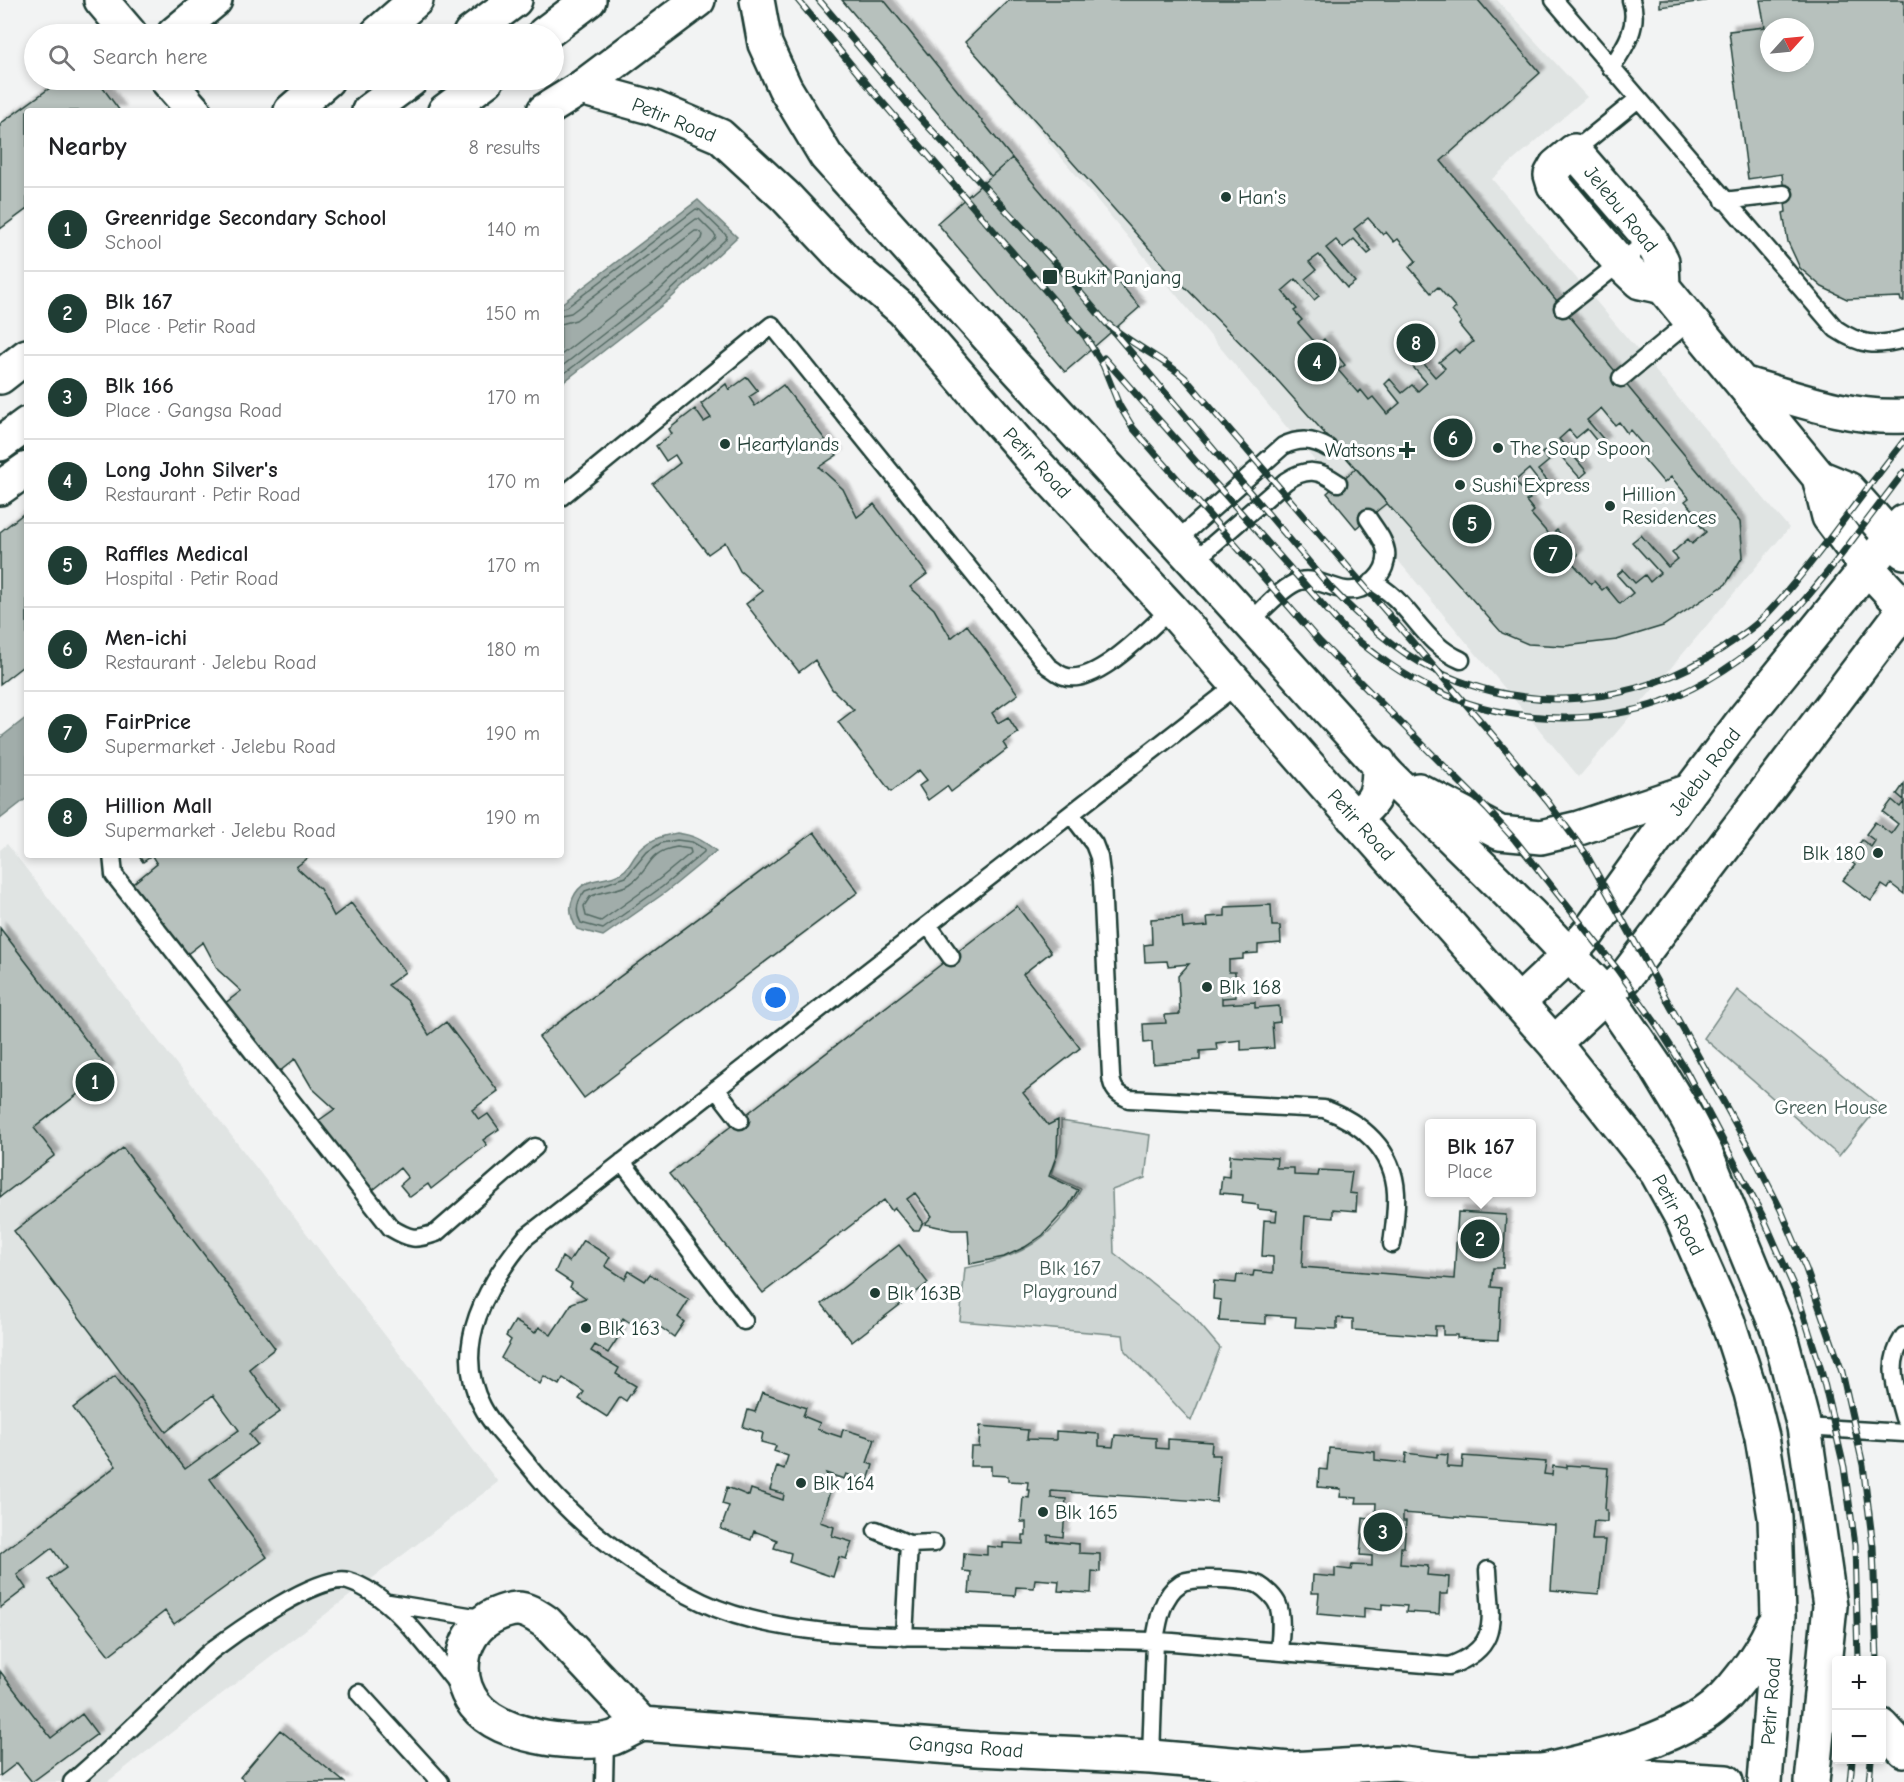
<!DOCTYPE html>
<meta charset="utf-8">
<style>
body{margin:0;font-family:"Comic Neue",sans-serif;background:#f6f6f6;color:#202124}
.controls{position:absolute;right:18px;bottom:18px;display:grid;overflow:hidden;border-radius:6px;box-shadow:0 3px 9px #0003}
.controls button{width:54px;height:54px;display:grid;place-items:center;padding:0;border:0;border-bottom:2px solid #e0e0e0;background:#fff;color:#202124;font:30px sans-serif}
.compass{position:absolute;left:1760px;top:18px;width:54px;height:54px;border-radius:50%;background:#fff;box-shadow:0 3px 9px #0003;rotate:63deg}
.you{position:absolute;left:776px;top:998px;width:21px;height:21px;margin:-15px;border:4px solid #fff;border-radius:50%;background:#1a73e8;box-shadow:0 0 0 9px #1a73e833}
.badge{display:grid;place-items:center;width:39px;height:39px;border-radius:50%;background:#1f3d34;color:#fff;font-size:20px;font-weight:700}
.pin{position:absolute;translate:-50% -50%;border:3px solid #fff;box-shadow:0 2px 6px #0006}
.popup{position:absolute;left:1425px;top:1119px;width:111px;height:78px;box-sizing:border-box;display:grid;place-content:center;border-radius:6px;background:#fff;filter:drop-shadow(0 2px 4px #0005);font-size:20px;white-space:nowrap;color:#757577}
.popup b{font-size:22px;color:#202124}
.popup::after{content:'';position:absolute;left:50%;top:100%;margin-left:-12px;border:12px solid transparent;border-top-color:#fff}
.list{margin:0;padding:0;list-style:none}
h2{display:flex;justify-content:space-between;align-items:center;height:78px;margin:0;padding:0 24px;font-size:26px}
h2 small{font-size:20px;font-weight:400;color:#757577}
.list li{display:grid;grid-template-columns:39px 1fr auto;gap:18px;align-items:center;box-sizing:border-box;height:84px;padding:0 24px;border-top:2px solid #e0e0e0}
.list b{display:block;font-size:22px;white-space:nowrap}
.list p{margin:0;font-size:20px;white-space:nowrap;color:#757577}
.list em{font-size:20px;font-style:normal;color:#757577}
.icon{flex:none;width:33px;height:33px;fill:none;stroke:currentColor;stroke-width:2;stroke-linecap:round;stroke-linejoin:round}
.map{position:relative;flex:none;width:1904px;height:1782px;overflow:hidden}
.search{position:absolute;background:#fff;box-shadow:0 3px 9px #0003;left:24px;top:24px;width:540px;height:66px;display:flex;align-items:center;gap:15px;box-sizing:border-box;padding:0 21px;border-radius:33px;color:#757577;font-size:22px}
.panel{position:absolute;background:#fff;box-shadow:0 3px 9px #0003;left:24px;top:108px;width:540px;height:750px;border-radius:6px}
.map>svg:first-child{display:block}
.built{fill:#e0e4e3}
.green{fill:#ced5d3;stroke:#768984;stroke-width:1.5}
.water{fill:#a1adaa;stroke:#6d807b;stroke-width:1.5}
.lines{fill:none;stroke-linecap:round;stroke-linejoin:round}
.shore{stroke:#536a63;stroke-width:1.5}
.building{fill:#b7c1bd;stroke:#1f3d34;stroke-width:1.5;fill-rule:evenodd;filter:url(#shadow)}
.lane-casing{stroke:#1f3d34;stroke-width:21}
.street-casing{stroke:#1f3d34;stroke-width:38}
.secondary-casing{stroke:#1f3d34;stroke-width:38}
.highway-casing{stroke:#1f3d34;stroke-width:38}
.lane{stroke:#fff;stroke-width:16}
.street{stroke:#fff;stroke-width:33}
.secondary{stroke:#fff;stroke-width:33}
.highway{stroke:#fff;stroke-width:33}
.rail-casing{stroke:#1f3d34;stroke-width:7}
.rail{stroke:#fff;stroke-width:4.5;stroke-dasharray:14;stroke-linecap:butt}
.poi-dot{fill:#1f3d34;stroke:#fff;stroke-width:2}
.labels{text-anchor:middle;dominant-baseline:central;stroke-width:6;stroke-linejoin:round;paint-order:stroke}
.street-label{font-size:20px;fill:#1f3d34;stroke:#fff}
.poi-label{font-size:20px;fill:#1f3d34;stroke:#fff;text-anchor:start}
.park-label{font-size:20px;fill:#425b54;stroke:#fff}
</style>
<div class="map">
<svg width="1904" height="1782" viewBox="0 0 1904 1782">
<defs>
<filter id="shadow"><feDropShadow dx="5.5" dy="-5.5" stdDeviation="1.5" flood-color="#0004"/></filter>
</defs>
<rect width="100%" height="100%" fill="#f2f3f3"/>
<filter id="ink" filterUnits="userSpaceOnUse"><feTurbulence type="fractalNoise" baseFrequency=".0167" numOctaves="2"/><feDisplacementMap in="SourceGraphic" scale="12" xChannelSelector="R" yChannelSelector="G"/><feConvolveMatrix kernelMatrix="1 2 1 2 8 2 1 2 1" color-interpolation-filters="sRGB"/></filter>
<g filter="url(#ink)">
<path class="built" d="M1009,0H1497L1587,97L1492,179L1789,528L1579,777L965,42Z
M7,844L498,1482L107,1782H0V850Z"/>
<path class="green" d="M1737,990L1880,1105L1839,1156L1704,1038Z
M1061,1121L1150,1135L1145,1178L1112,1190L1114,1253L1192,1315L1220,1348L1191,1421L1125,1351L1123,1335L960,1321L965,1268C1019,1259 1055,1238 1081,1189L1051,1175L1061,1142Z"/>
<path class="water" d="M698,200L737,237L670,299L561,384V304Z
M27,717V798L0,819V738Z
M677,833C693,835 703,840 716,851L666,892L603,936L577,929C571,919 568,909 573,898C585,872 608,885 625,870C630,866 632,860 636,855C646,841 660,836 677,833Z"/>
<g class="lines">
<path class="shore" d="M561,308L567,307L696,209L700,210L727,236L726,239L666,295L561,376
M561,315L571,313L696,219H699L716,236L715,239L661,289L561,367
M561,324L576,320L695,231H698L703,235L702,239L655,282L561,355
M677,840L692,842L704,849V852L662,887L603,929L581,923C574,911 577,901 585,891L626,877L647,852L661,843Z
M677,847L690,849L691,853L657,881L601,921L586,916L584,906L590,897C603,890 618,891 630,884C652,870 645,852 677,847Z"/>
</g>
<path class="building" d="M842,0H884L1012,158L991,176Z
M1009,0H1478L1540,73L1441,161L1740,522L1743,556L1726,584L1663,626L1617,640L1565,646L1546,645L1528,644L1502,633L1279,382L1171,273L965,42Z
M1660,0H1704L1705,1L1660,7Z
M1760,0H1904V301H1901L1900,297L1847,299L1822,287L1800,268L1788,242L1783,213L1786,212L1782,174L1748,179L1729,31L1765,27ZM1769,27H1805V63H1769Z
M61,80H97L120,111H27V209L0,229V124Z
M1012,158L1140,307L1065,372L937,223Z
M1368,218L1383,235L1386,232L1394,242L1398,239L1416,261L1409,267L1431,293L1438,287L1456,308L1452,311L1461,322L1459,325L1473,342L1459,353L1455,349L1439,362L1445,368L1435,377L1408,345L1399,351L1427,383L1418,391L1412,385L1402,393L1390,379L1385,384L1400,403L1387,414L1373,397L1369,400L1361,390L1358,393L1338,370L1345,365L1324,339L1317,345L1298,323L1302,320L1294,311L1297,309L1282,291L1296,279L1314,300L1319,296L1305,279L1316,270L1309,262L1319,255L1347,288L1355,282L1326,248L1336,240L1343,248L1354,239L1368,254L1372,251L1354,229Z
M747,377L758,391L749,397L755,406L783,385L837,455L819,467L843,489L857,517L874,504L927,574L910,587L934,609L951,638L967,625L1018,694L992,713L998,723L1008,717L1018,733L1003,743L1007,749L951,792L947,786L928,800L919,786L927,780L919,770L891,792L838,722L854,710L832,689L815,660L799,672L746,604L763,591L740,571L725,542L708,554L653,484L680,463L675,455L666,461L656,446L672,434L669,429L695,409L704,422L711,418L701,404L726,384L729,390Z
M1601,408L1615,425L1619,422L1627,433L1630,430L1649,452L1642,457L1664,483L1671,477L1689,498L1685,501L1695,512L1691,515L1706,532L1692,544L1688,539L1672,553L1678,559L1668,567L1641,535L1632,542L1660,573L1650,582L1645,575L1635,583L1623,570L1617,575L1633,593L1620,604L1606,587L1602,590L1594,581L1591,584L1571,561L1578,555L1557,530L1550,536L1531,514L1534,511L1526,501L1530,499L1515,481L1529,469L1546,491L1552,486L1538,470L1549,461L1542,453L1551,445L1580,478L1587,472L1559,439L1569,430L1576,438L1587,429L1600,445L1605,441L1587,420Z
M1356,468L1387,503L1356,528L1327,493Z
M27,511V663L0,684V532Z
M1904,784V800L1897,794Z
M1892,800L1900,807L1904,802V894L1891,884L1888,889L1882,885L1871,901L1843,880L1855,865L1848,859L1862,840L1871,847L1875,841L1866,834L1875,822L1891,834L1898,824L1883,812Z
M814,832L858,892L584,1098L539,1037Z
M138,855H312L296,867L320,889L334,916L351,903L405,972L388,985L408,1001L429,1035L446,1022L498,1091L472,1110L479,1120L488,1114L499,1129L483,1140L487,1145L431,1189L428,1184L410,1197L400,1185L408,1178L400,1168L372,1191L318,1121L335,1109L312,1088L295,1059L279,1072L224,1004L241,991L218,970L203,942L186,955L130,886L157,864L152,856L143,862Z
M1271,905L1272,926H1280L1281,943L1258,945V953L1243,954V959L1229,960V972H1235L1236,997L1222,998V1004L1255,1002V1008L1279,1006L1280,1022L1272,1023L1274,1048L1241,1050V1040L1216,1043L1217,1050L1200,1051V1060L1153,1064L1152,1042L1144,1043L1143,1024L1166,1023L1165,1015L1180,1014L1178,976L1189,964L1168,966L1167,961L1145,962L1144,945L1152,944L1151,919L1182,917L1183,928L1208,926L1207,917L1225,916V907Z
M1017,906L1051,952L1023,974L1080,1048L1023,1093L1048,1125L1058,1120L1057,1154L1049,1176L1078,1190L1068,1207L1043,1235L1025,1247L1004,1257L970,1264L968,1230H952L925,1224L932,1216L915,1193L907,1199L923,1222L919,1230H913L895,1208L892,1211L884,1200L763,1293L669,1174Z
M0,928L109,1070L34,1128L55,1155L0,1197Z
M123,1148L275,1348L249,1369L280,1412L249,1434L257,1444L210,1479L267,1557L174,1624L165,1611L109,1655L49,1580L66,1568L52,1548L17,1575L26,1588L0,1608V1554L116,1466L73,1408L115,1376L185,1469L239,1430L213,1395L166,1432L14,1231Z
M1230,1155L1277,1158L1276,1168H1294V1175L1318,1176L1319,1170L1352,1172L1349,1193L1357,1194L1356,1211L1333,1209V1218L1305,1216L1302,1267L1454,1279L1458,1212L1506,1215L1503,1268H1493L1491,1287L1501,1288L1498,1340L1457,1338V1335H1443V1326H1435V1336L1353,1330V1319L1337,1318V1329L1295,1327L1296,1317L1266,1315V1324L1219,1321L1221,1300L1213,1299L1214,1281L1236,1283L1237,1275L1253,1276L1254,1271L1273,1273V1257L1262,1256L1264,1220L1276,1221L1277,1211L1258,1209V1205L1242,1203L1243,1195L1220,1193L1222,1176L1229,1177Z
M583,1240L610,1257L605,1266L625,1279L629,1271L645,1281L650,1274L689,1300L678,1317L684,1322L674,1337L656,1324L651,1331L637,1322L635,1326L623,1318L616,1330L621,1333L608,1353L595,1345L591,1351L619,1368L616,1374L636,1386L626,1401L620,1397L607,1417L579,1399L584,1392L563,1378L559,1385L544,1376L540,1384L501,1358L511,1340L506,1336L515,1321L535,1333L539,1327L551,1335L572,1303L586,1298L570,1287L572,1283L555,1272L562,1257L569,1262Z
M899,1245L928,1283L852,1342L822,1304Z
M762,1392L806,1408L803,1416L820,1423L817,1429L841,1437L843,1429L875,1439L867,1463L873,1465L868,1481L846,1474L844,1479L826,1473L832,1485L820,1522L834,1527L832,1536L852,1542L846,1559L839,1557L833,1577L789,1562L791,1553L774,1548L777,1540L754,1531L751,1540L721,1529L729,1506L722,1504L727,1487L749,1496L751,1489L783,1500L784,1494L770,1490L777,1466L784,1469L788,1456L774,1451L776,1446L761,1442L763,1433L743,1427L748,1410L755,1412Z
M980,1426L1028,1430L1027,1439L1056,1440V1431L1099,1434V1446L1113,1447L1115,1435L1156,1438V1448L1168,1449V1439L1212,1442L1211,1455H1220L1216,1502L1051,1491V1498L1066,1499L1063,1537L1048,1535V1541L1079,1544V1553L1100,1554V1572L1092,1571L1091,1593L1058,1591L1059,1581L1035,1579L1034,1588L1016,1587L1015,1596L969,1593L971,1572L963,1571L964,1553L987,1555V1546L1003,1548V1543L1023,1544V1535H1026V1522H1021L1023,1497L1029,1498L1030,1490H1027L1028,1482L1008,1481V1476L991,1475V1466H970L971,1447H979Z
M1329,1448L1375,1452V1460L1405,1463L1406,1453L1437,1457V1454L1448,1455L1447,1467L1462,1468L1463,1456L1546,1462L1544,1474L1552,1475L1553,1466L1567,1468V1465L1608,1468L1605,1510H1607V1522L1594,1521L1592,1540H1605L1599,1594L1551,1590L1555,1525L1403,1513V1521H1406L1404,1547H1401L1400,1564L1428,1566L1427,1575L1449,1577L1448,1594H1440L1439,1614L1406,1612L1407,1606L1382,1604V1610L1364,1608V1618L1317,1614L1319,1593H1312L1313,1575L1335,1577V1568L1351,1570L1352,1565L1372,1566V1556L1360,1555L1363,1518L1375,1520L1376,1503H1356L1357,1498L1340,1497L1341,1489L1318,1487L1319,1469L1327,1470Z
M0,1671L51,1738L82,1714L97,1734L32,1782L17,1763L0,1776Z
M280,1730L344,1782H247L240,1777Z"/>
<g class="lines">
<defs>
<path id="lane" d="M1554,0L1836,329C1860,345 1876,347 1904,339
M1611,68C1625,47 1640,26 1631,0
M1574,151L1638,99
M1724,201L1784,194
M1563,308L1650,239
M1621,378L1691,320
M561,497L772,325L1048,666C1053,669 1058,674 1064,676C1096,687 1149,628 1171,609
M1176,541L1283,446C1300,438 1312,439 1328,448
M1194,561L1286,481C1306,468 1319,469 1338,483
M1372,582C1409,599 1421,643 1461,660
M1250,622C1262,611 1284,585 1300,581C1314,577 1331,588 1345,590C1368,593 1389,573 1386,551C1384,539 1374,528 1368,518
M1238,684L526,1237C488,1283 450,1346 482,1406C490,1422 504,1437 516,1450C531,1468 545,1486 561,1502C599,1541 652,1578 702,1602C771,1635 871,1636 947,1637C1015,1639 1084,1639 1152,1641C1187,1642 1222,1647 1257,1650C1321,1655 1385,1661 1449,1666C1503,1647 1490,1617 1488,1570
M1071,814L1094,844L1099,857L1102,881L1111,1076C1112,1089 1117,1094 1129,1099L1324,1109C1361,1122 1394,1150 1396,1193C1397,1210 1394,1228 1392,1244
M112,855L114,875L391,1228C411,1240 415,1240 436,1233L535,1147
M928,925L951,957
M716,1089L740,1120
M622,1162L744,1321
M1904,1336C1885,1365 1896,1387 1904,1418
M1804,1427L1904,1433
M876,1530L909,1544L934,1543
M389,1603L487,1619
M904,1637L909,1544
M359,1693L440,1782
M1151,1757L1155,1641C1158,1621 1162,1595 1181,1583C1191,1576 1248,1579 1259,1585C1266,1589 1275,1598 1278,1605C1283,1619 1280,1637 1279,1652
M72,1782C106,1753 137,1723 169,1692C184,1677 199,1660 215,1648C239,1630 320,1573 348,1581C392,1594 430,1651 459,1686
M604,1782L605,1740"/>
<path id="street" d="M101,0L130,34
M174,34L215,0
M167,80L194,111
M1663,287L1640,282L1620,263L1554,185L1551,175L1556,166L1574,151L1650,239L1662,261L1663,287L1819,477L1848,489L1904,552
M1742,383C1794,398 1849,419 1904,416
M1819,477L1829,517L1867,567L1904,607
M642,1724L546,1622C538,1617 528,1609 517,1609C510,1609 502,1612 495,1615C461,1631 452,1675 475,1705C489,1723 513,1731 535,1736C557,1741 591,1744 613,1738C623,1734 632,1728 642,1724L977,1749L1151,1757L1290,1769L1395,1763L1470,1772L1543,1771L1726,1782"/>
<path id="secondary" d="M757,0L765,44L785,88L826,156L1018,370L1194,561L1389,776L1531,915L1606,994L1658,1070L1687,1118L1706,1154L1779,1332L1804,1427L1830,1606L1812,1782
M581,88L654,108L720,136L785,196L848,263L903,310L1030,457L1171,609L1313,771L1554,1043L1657,1173L1682,1218L1728,1322L1751,1393L1762,1437L1775,1517L1778,1616L1765,1782
M1418,790L1500,833L1541,837L1579,828L1690,791
M1353,817C1378,802 1379,790 1379,763
M1518,1003L1570,954L1589,932L1690,791L1745,718L1904,522
M1554,1043L1626,976L1904,610
M1882,1726L1904,1750
M1543,1771C1597,1758 1655,1746 1703,1715C1731,1697 1759,1656 1773,1626"/>
<path id="highway" d="M377,34L416,0
M470,34L515,0
M544,34L589,0
M291,111L327,80
M369,111L411,80
M445,111L487,80
M544,111L581,88L698,0
M0,377L27,356
M0,444L27,424
M0,488L27,469"/>
</defs>
<use href="#lane" class="lane-casing"/>
<use href="#street" class="street-casing"/>
<use href="#secondary" class="secondary-casing"/>
<use href="#highway" class="highway-casing"/>
<use href="#lane" class="lane"/>
<use href="#street" class="street"/>
<use href="#secondary" class="secondary"/>
<use href="#highway" class="highway"/>
<defs>
<path id="rail" d="M798,0L871,89L1090,342
M819,0L912,109L1057,265L1331,588C1362,620 1394,650 1434,670C1528,716 1636,706 1723,648C1736,639 1751,630 1763,618C1787,594 1809,565 1830,538C1854,506 1879,473 1904,441
M1108,324C1132,345 1161,357 1185,378L1508,753L1548,802L1586,854L1754,1157L1781,1210L1806,1269L1842,1372L1863,1465L1873,1546L1877,1660
M1086,338L1103,365L1119,405L1133,428L1320,642L1487,809L1515,840L1617,969L1657,1025L1685,1069L1763,1217L1797,1294L1821,1370L1844,1467L1855,1545L1858,1660
M1104,358L1345,630C1373,653 1401,675 1435,690C1502,722 1590,727 1661,702C1706,685 1747,657 1782,624C1804,603 1822,579 1841,555C1862,527 1883,500 1904,472
M1850,1782L1852,1760
M1869,1782L1871,1760"/>
</defs>
<use href="#rail" class="rail-casing"/>
<use href="#rail" class="rail"/>
</g>
</g>
<g class="poi-dot">
<circle cx="1226" cy="197" r="6"/>
<rect x="1042" y="269" width="16" height="16" rx="3"/>
<circle cx="725" cy="444" r="6"/>
<circle cx="1498" cy="448" r="6"/>
<path d="M1404 441h6v6h6v6h-6v6h-6v-6h-6v-6h6z"/>
<circle cx="1460" cy="485" r="6"/>
<circle cx="1610" cy="506" r="6"/>
<circle cx="1878" cy="853" r="6"/>
<circle cx="1207" cy="987" r="6"/>
<circle cx="875" cy="1293" r="6"/>
<circle cx="586" cy="1328" r="6"/>
<circle cx="801" cy="1483" r="6"/>
<circle cx="1043" cy="1512" r="6"/>
</g>
<g class="labels">
<g class="street-label">
<text transform="translate(674 120) rotate(22)">Petir Road</text>
<text transform="translate(1621 209) rotate(51)">Jelebu Road</text>
<text transform="translate(1037 463) rotate(47)">Petir Road</text>
<text transform="translate(1705 772) rotate(-53)">Jelebu Road</text>
<text transform="translate(1361 825) rotate(48)">Petir Road</text>
<text transform="translate(1678 1215) rotate(62)">Petir Road</text>
<text transform="translate(1771 1701) rotate(-86)">Petir Road</text>
<text transform="translate(966 1747) rotate(4)">Gangsa Road</text>
</g>
<g class="poi-label">
<text x="1238" y="197">Han's</text>
<text x="1064" y="277">Bukit Panjang</text>
<text x="737" y="444">Heartylands</text>
<text x="1510" y="448">The Soup Spoon</text>
<text x="1395" y="450" text-anchor="end">Watsons</text>
<text x="1472" y="485">Sushi Express</text>
<text x="1622" y="494">Hillion<tspan x="1622" dy="23">Residences</tspan></text>
<text x="1866" y="853" text-anchor="end">Blk 180</text>
<text x="1219" y="987">Blk 168</text>
<text x="887" y="1293">Blk 163B</text>
<text x="598" y="1328">Blk 163</text>
<text x="813" y="1483">Blk 164</text>
<text x="1055" y="1512">Blk 165</text>
</g>
<g class="park-label">
<text x="1831" y="1107">Green House</text>
<text x="1070" y="1268">Blk 167<tspan x="1070" dy="23">Playground</tspan></text>
</g>
</g>
</svg>
<div class="controls">
<button>+</button>
<button>−</button>
</div>
<svg class="compass" viewBox="-18 -18 36 36"><path d="M0-13l5 13h-10z" fill="#e53935"/><path d="M0 13l5-13h-10z" fill="#757577"/></svg>
<div class="you"></div>
<div class="pin badge" style="left:95px;top:1082px">1</div>
<div class="pin badge" style="left:1480px;top:1239px">2</div>
<div class="popup"><b>Blk 167</b>Place</div>
<div class="pin badge" style="left:1383px;top:1532px">3</div>
<div class="pin badge" style="left:1317px;top:362px">4</div>
<div class="pin badge" style="left:1472px;top:524px">5</div>
<div class="pin badge" style="left:1453px;top:438px">6</div>
<div class="pin badge" style="left:1553px;top:554px">7</div>
<div class="pin badge" style="left:1416px;top:343px">8</div>
<div class="search"><svg class="icon" aria-label="search" viewBox="0 0 24 24"><circle cx="10" cy="10" r="6"/><path d="M15 15l6 6"/></svg>Search here</div>
<section class="panel">
<h2>Nearby<small>8 results</small></h2>
<ul class="list">
<li><span class="badge">1</span><div><b>Greenridge Secondary School</b><p>School</p></div><em>140 m</em></li>
<li><span class="badge">2</span><div><b>Blk 167</b><p>Place · Petir Road</p></div><em>150 m</em></li>
<li><span class="badge">3</span><div><b>Blk 166</b><p>Place · Gangsa Road</p></div><em>170 m</em></li>
<li><span class="badge">4</span><div><b>Long John Silver's</b><p>Restaurant · Petir Road</p></div><em>170 m</em></li>
<li><span class="badge">5</span><div><b>Raffles Medical</b><p>Hospital · Petir Road</p></div><em>170 m</em></li>
<li><span class="badge">6</span><div><b>Men-ichi</b><p>Restaurant · Jelebu Road</p></div><em>180 m</em></li>
<li><span class="badge">7</span><div><b>FairPrice</b><p>Supermarket · Jelebu Road</p></div><em>190 m</em></li>
<li><span class="badge">8</span><div><b>Hillion Mall</b><p>Supermarket · Jelebu Road</p></div><em>190 m</em></li>
</ul>
</section>
</div>
